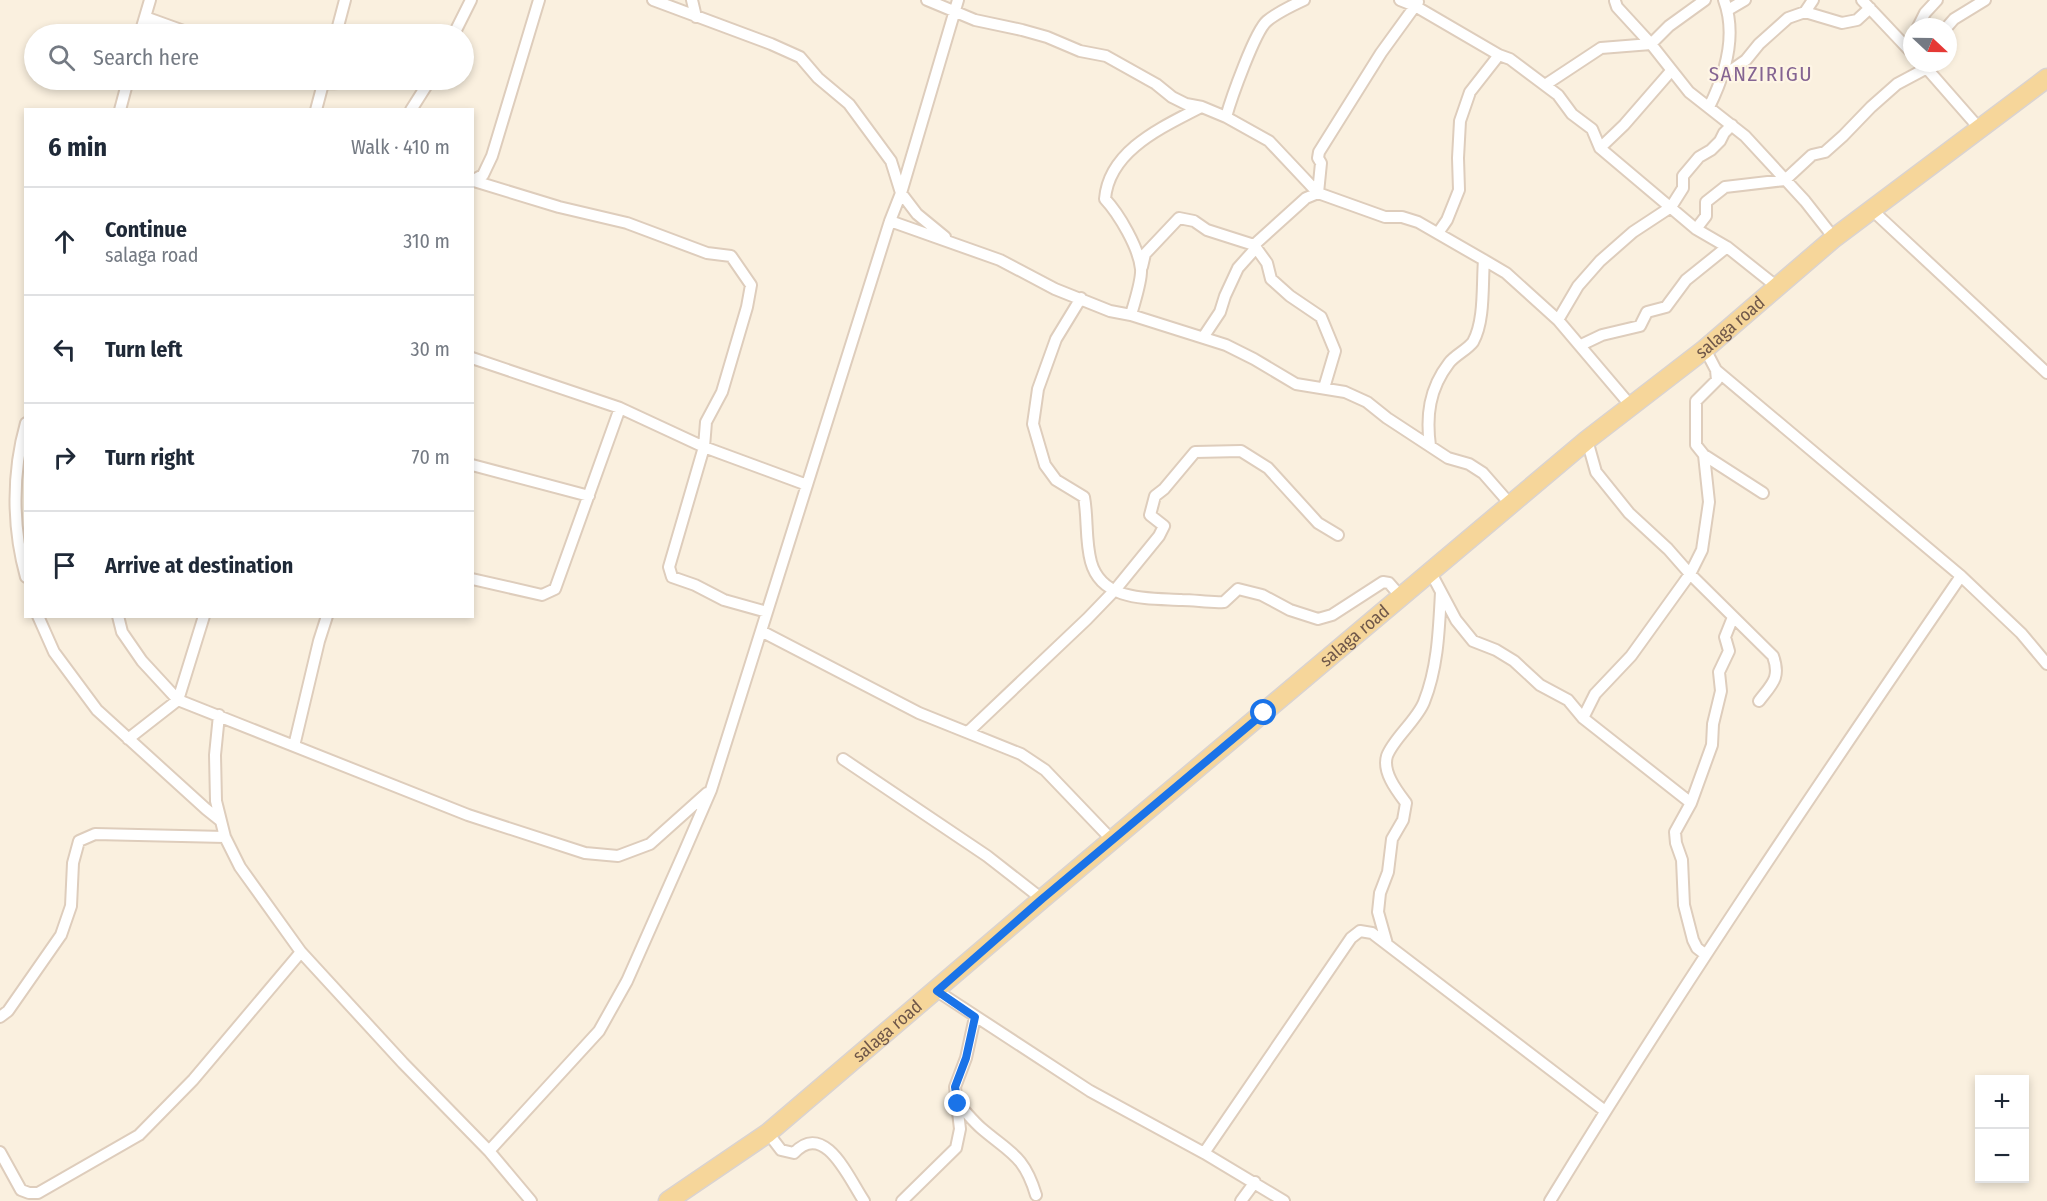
<!DOCTYPE html>
<meta charset="utf-8">
<style>
body{margin:0;font-family:"Fira Sans Condensed",sans-serif;background:#f2f2f3;color:#1f2937}
.controls{position:absolute;right:18px;bottom:18px;display:grid;overflow:hidden;border-radius:0px;box-shadow:0 3px 9px #0003}
.controls button{width:54px;height:54px;display:grid;place-items:center;padding:0;border:0;border-bottom:2px solid #e0e1e3;background:#fff;color:#1f2937;font:30px sans-serif}
.compass{position:absolute;left:1903px;top:18px;width:54px;height:54px;border-radius:50%;background:#fff;box-shadow:0 3px 9px #0003;rotate:112deg}
.stop{position:absolute;width:18px;height:18px;margin:-14px;border:4px solid #1a73e8;border-radius:50%;background:#fff}
.stop.end{background:#1a73e8;border-color:#fff;box-shadow:0 2px 6px #0008}
.list{margin:0;padding:0;list-style:none}
h2{display:flex;justify-content:space-between;align-items:center;height:78px;margin:0;padding:0 24px;font-size:26px}
h2 small{font-size:20px;font-weight:400;color:#747a83}
.list li{display:grid;grid-template-columns:39px 1fr auto;gap:18px;align-items:center;box-sizing:border-box;height:108px;padding:0 24px;border-top:2px solid #e0e1e3}
.list b{display:block;font-size:22px;white-space:nowrap}
.list p{margin:0;font-size:20px;white-space:nowrap;color:#747a83}
.list em{font-size:20px;font-style:normal;color:#747a83}
.icon{flex:none;width:33px;height:33px;fill:none;stroke:currentColor;stroke-width:2;stroke-linecap:round;stroke-linejoin:round}
.map{position:relative;flex:none;width:2047px;height:1201px;overflow:hidden}
.search{position:absolute;background:#fff;box-shadow:0 3px 9px #0003;left:24px;top:24px;width:450px;height:66px;display:flex;align-items:center;gap:15px;box-sizing:border-box;padding:0 21px;border-radius:33px;color:#747a83;font-size:22px}
.panel{position:absolute;background:#fff;box-shadow:0 3px 9px #0003;left:24px;top:108px;width:450px;height:510px;border-radius:0px}
.map>svg:first-child{display:block}
.lines{fill:none;stroke-linecap:round;stroke-linejoin:round}
.minor-casing{stroke:#decdbc;stroke-width:14}
.primary-casing{stroke:#dad3d0;stroke-width:21}
.minor{stroke:#fff;stroke-width:10}
.primary{stroke:#f6d69a;stroke-width:18}
.route{stroke:#1a73e8;stroke-width:8}
.labels{text-anchor:middle;dominant-baseline:central;stroke-width:4.5;stroke-linejoin:round;paint-order:stroke}
.street-label{font-size:18px;fill:#6f5749;stroke:#fef5e5}
.quarter-label{font-size:21px;letter-spacing:1.5px;fill:#846492;stroke:#fef5e5}
</style>
<div class="map">
<svg width="2047" height="1201" viewBox="0 0 2047 1201">
<rect width="100%" height="100%" fill="#faf0df"/>
<g class="lines">
<defs>
<path id="minor" d="M653,0L771,44L800,57L818,78L849,104L891,161L901,193L917,214L945,237
M692,0L696,17
M927,0L975,20L1022,30L1047,37L1080,51L1106,56L1156,84L1172,97L1186,104L1202,107L1226,117L1269,141L1318,193L1385,217H1402L1418,222L1484,260L1506,273L1558,320L1631,406
M1400,0L1415,6L1499,55L1510,59L1558,95L1572,114L1592,129L1600,148L1696,229L1727,247L1776,286
M1862,0L1912,53
M1615,1L1617,7L1651,44L1689,92L1745,136L1805,201L1834,238
M1728,10L1745,0
M1805,12L1813,0
M145,17L192,34
M1918,27L1925,13L1937,0
M1947,27L1954,19L1985,0
M140,34L150,0
M336,34L345,0
M454,34L471,0
M1922,63L1979,128
M1723,76L1746,60L1759,44L1788,18L1805,12L1842,23L1857,20L1870,8
M314,80C330,86 347,82 364,80
M1545,85L1601,48L1651,44L1669,26L1705,0
M1709,107C1725,75 1737,35 1724,0
M120,110L128,80
M316,110L324,80
M411,110L430,80
M1226,117C1231,99 1255,31 1267,21C1278,12 1291,6 1304,0
M1600,148L1624,125L1671,71
M472,181L483,175L492,156L539,0
M474,181L559,207L627,223L707,253L731,256L751,285L747,307L722,392L706,422L704,447L669,567L672,577L695,585L724,600L767,612
M1318,193L1321,163L1318,158L1319,152L1381,53L1418,2
M1871,209L2047,373
M890,221L1000,260L1055,289L1110,311L1131,315L1226,345L1254,359L1296,384L1345,392L1367,402L1387,418L1448,458L1469,464L1483,473L1511,505
M1696,229L1706,216V202L1725,187L1785,180L1812,155L1825,152L1843,136L1871,107L1897,84L1927,68
M1438,233L1447,220L1459,190L1458,158L1460,121L1470,92L1499,55
M1254,245L1267,263L1271,279L1290,296L1321,317L1335,351L1324,388
M1142,267L1145,254L1179,218L1194,221L1207,230L1254,245L1306,198L1318,193
M1081,298L1056,339L1038,389L1033,424L1045,465L1056,480L1084,497C1088,518 1085,540 1091,562C1102,602 1149,598 1182,600C1196,600 1209,603 1224,602L1238,589L1262,595L1290,610L1318,619L1332,615L1383,582L1389,583L1402,598
M1131,315C1134,303 1142,281 1141,269C1139,248 1119,214 1105,199C1109,150 1163,127 1201,107
M1558,320L1578,286L1600,261L1633,232L1671,207L1683,188V176L1699,157L1711,150L1720,141L1724,133L1732,125
M1204,336L1220,312L1225,296L1238,268L1255,249
M1581,345L1602,335L1640,326L1647,312L1666,307L1686,280L1727,247
M1705,349L1716,370L1961,576L2021,633L2047,664
M472,358L620,408L704,447L807,485
M26,423C12,472 12,527 26,577
M1587,440L1596,472L1629,513L1668,549L1690,574L1773,656C1781,678 1772,684 1759,701
M1430,446C1426,416 1429,389 1449,363C1455,355 1467,350 1473,342C1485,321 1482,284 1484,260
M1704,455L1763,493
M472,465L589,496
M1431,573L1456,620L1473,641L1496,650L1514,661L1540,685L1568,700L1583,718L1691,803
M472,579L542,595L555,589L620,408
M38,616L54,652L97,710L206,809L221,821
M118,616L122,632L142,661L178,700L468,815L585,853L618,856L650,844L707,793
M761,631L919,713L1021,754L1045,770L1112,840
M219,715L215,755L216,801L225,837L240,867L301,952L403,1063L489,1151L531,1201
M1583,718L1595,694L1631,656L1690,574L1702,550L1709,502L1704,455L1696,445V401L1717,380L1716,370
M968,732L1087,619L1115,590L1159,536L1164,526L1150,515L1155,496L1164,489L1195,452L1241,451L1268,468L1318,523L1338,535
M128,739L178,700L204,616
M294,746L319,641L327,616
M843,759L987,856L1042,899
M1387,944L1378,912L1380,893L1388,872L1392,839L1403,820L1406,803C1397,791 1382,772 1387,756C1393,739 1417,720 1424,702C1438,667 1439,629 1441,592
M1706,955L1697,948L1693,940L1684,905L1682,860L1676,843L1675,832L1691,803L1712,745L1713,724L1721,691L1719,672L1729,651L1725,637L1733,617
M937,991L1090,1091L1204,1153L1284,1201
M0,1017L8,1011L61,935L71,906L73,863L79,841L95,834L225,837
M958,1104C966,1112 973,1121 981,1128C1010,1153 1024,1155 1036,1195
M768,1133L781,1150L794,1153C825,1120 849,1179 864,1201
M489,1151L599,1031L627,981L685,850L711,790L890,221L901,193L958,0
M0,1152L21,1190L29,1193H38L139,1135L193,1080L301,952
M1204,1153L1351,938L1360,931L1372,933L1605,1111
M902,1201L956,1148L960,1129L955,1087L966,1058L975,1017
M1241,1201L1255,1182
M1550,1201C1680,988 1820,782 1961,576"/>
<g id="primary">
<path id="s1" d="M668,1201L768,1133L1042,899L1587,440L1705,349L1834,238L2047,78"/>
</g>
</defs>
<use href="#minor" class="minor-casing"/>
<use href="#primary" class="primary-casing"/>
<use href="#minor" class="minor"/>
<use href="#primary" class="primary"/>
</g>
<g class="lines">
<path class="route" d="M958,1104L955,1087L966,1058L975,1017L937,991L1042,899L1264,713"/>
</g>
<g class="labels">
<g class="street-label">
<text stroke="none"><textPath href="#s1" startOffset="1376">salaga road</textPath></text>
<text stroke="none"><textPath href="#s1" startOffset="890">salaga road</textPath></text>
<text stroke="none"><textPath href="#s1" startOffset="278">salaga road</textPath></text>
</g>
<g class="quarter-label">
<text x="1761" y="74">SANZIRIGU</text>
</g>
</g>
</svg>
<div class="controls">
<button>+</button>
<button>−</button>
</div>
<svg class="compass" viewBox="-18 -18 36 36"><path d="M0-13l5 13h-10z" fill="#e53935"/><path d="M0 13l5-13h-10z" fill="#747a83"/></svg>
<div class="stop" style="left:1264px;top:713px"></div>
<div class="stop end" style="left:958px;top:1104px"></div>
<div class="search"><svg class="icon" aria-label="search" viewBox="0 0 24 24"><circle cx="10" cy="10" r="6"/><path d="M15 15l6 6"/></svg>Search here</div>
<section class="panel">
<h2>6 min<small>Walk · 410 m</small></h2>
<ul class="list">
<li><svg class="icon" aria-label="ahead" viewBox="0 0 24 24"><path d="M12 20V5M6 11l6-6 6 6"/></svg><div><b>Continue</b><p>salaga road</p></div><em>310 m</em></li>
<li><svg class="icon" aria-label="left" viewBox="0 0 24 24"><path d="M17 20v-9H6M10 6l-5 5 5 5"/></svg><div><b>Turn left</b></div><em>30 m</em></li>
<li><svg class="icon" aria-label="right" viewBox="0 0 24 24"><path d="M7 20v-9h11M14 6l5 5-5 5"/></svg><div><b>Turn right</b></div><em>70 m</em></li>
<li><svg class="icon" aria-label="arrive" viewBox="0 0 24 24"><path d="M6 21V4h12l-3 4 3 4H6"/></svg><div><b>Arrive at destination</b></div></li>
</ul>
</section>
</div>
